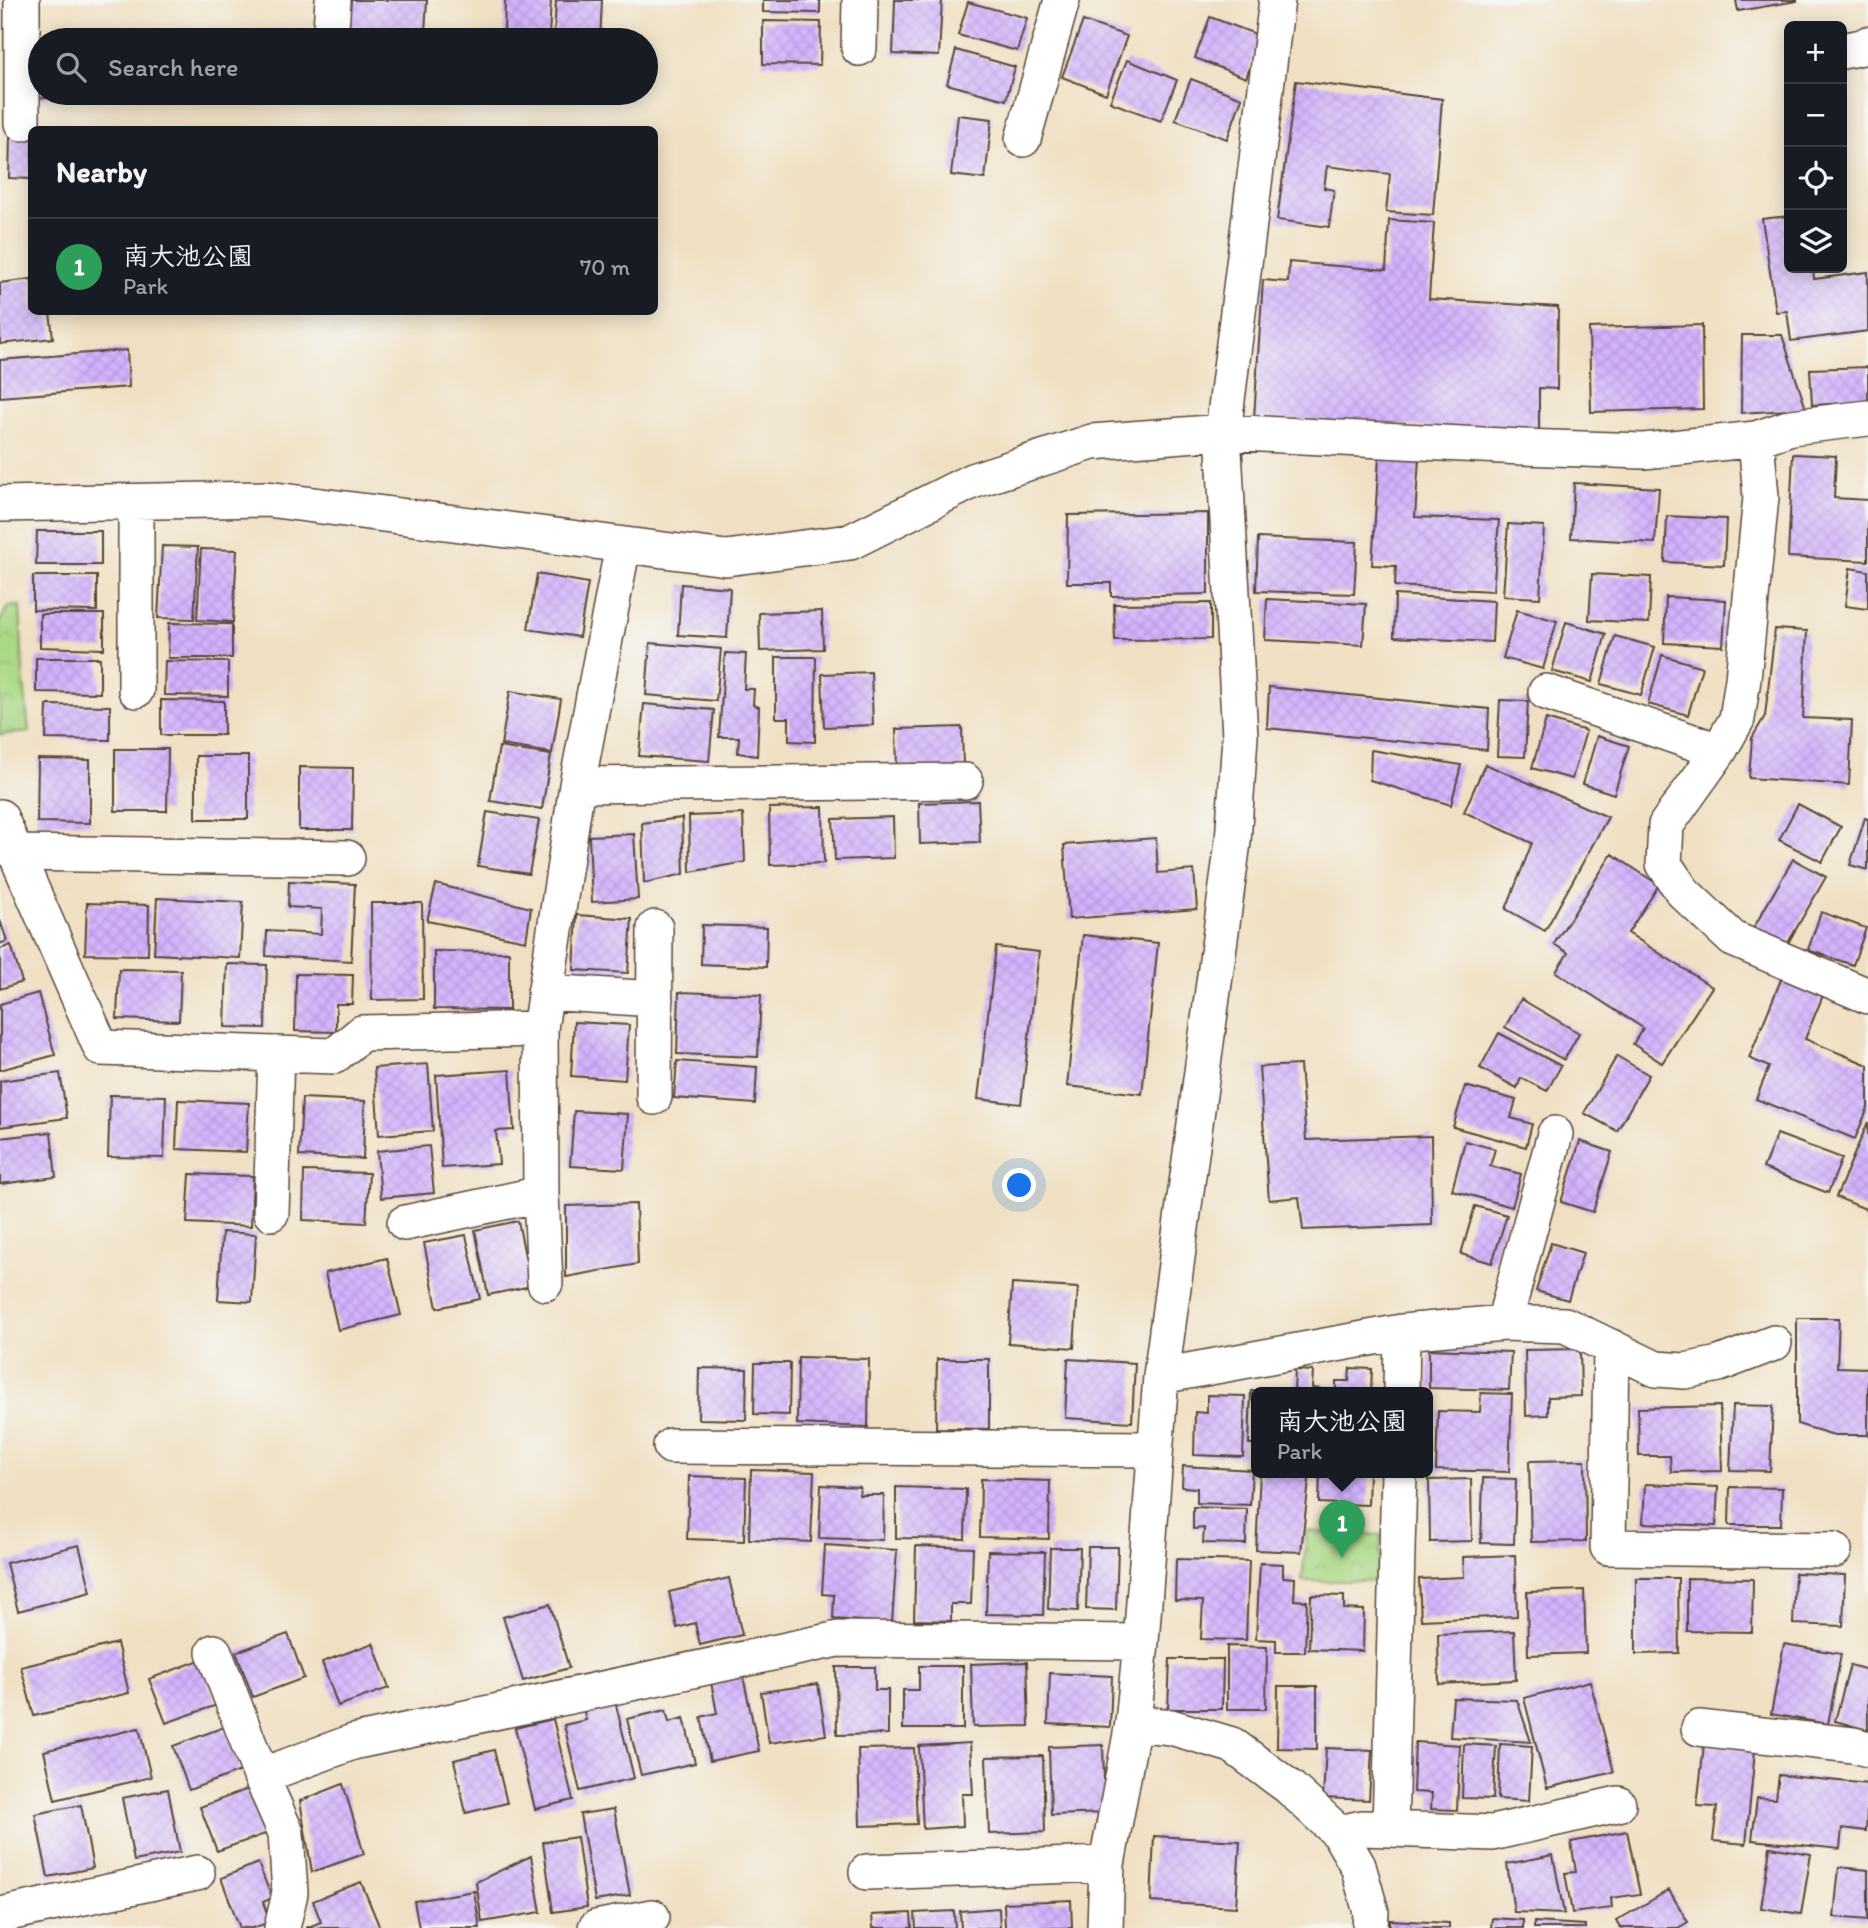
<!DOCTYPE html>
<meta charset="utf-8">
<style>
body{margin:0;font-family:Itim,"Klee One",sans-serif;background:#242831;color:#f1f3f6}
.controls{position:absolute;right:21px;top:21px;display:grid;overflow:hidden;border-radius:10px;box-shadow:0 4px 18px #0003}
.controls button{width:63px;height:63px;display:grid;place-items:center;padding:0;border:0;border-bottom:2px solid #363941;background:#171b24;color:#f1f3f6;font:35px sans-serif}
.you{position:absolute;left:1020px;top:1186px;width:24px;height:24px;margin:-18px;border:5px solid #fff;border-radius:50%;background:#1a73e8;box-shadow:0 0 0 10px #1a73e833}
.badge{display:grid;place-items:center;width:46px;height:46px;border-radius:50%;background:#d1495b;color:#fff;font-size:23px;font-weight:700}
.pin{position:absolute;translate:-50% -58px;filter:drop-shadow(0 2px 4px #0008)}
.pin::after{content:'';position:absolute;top:37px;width:24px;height:21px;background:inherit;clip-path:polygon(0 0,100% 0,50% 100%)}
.popup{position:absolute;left:1251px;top:1387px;width:182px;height:91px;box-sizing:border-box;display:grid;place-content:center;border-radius:10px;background:#171b24;filter:drop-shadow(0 2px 5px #0005);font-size:23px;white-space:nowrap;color:#9ea1a6}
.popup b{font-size:26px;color:#f1f3f6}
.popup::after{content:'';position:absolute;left:50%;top:100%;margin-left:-14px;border:14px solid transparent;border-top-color:#171b24}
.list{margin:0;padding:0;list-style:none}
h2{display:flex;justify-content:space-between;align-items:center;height:91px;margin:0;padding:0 28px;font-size:30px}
h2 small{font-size:23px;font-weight:400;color:#9ea1a6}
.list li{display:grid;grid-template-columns:46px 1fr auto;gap:21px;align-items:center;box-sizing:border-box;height:98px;padding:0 28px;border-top:2px solid #363941}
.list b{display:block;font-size:26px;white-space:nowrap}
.list p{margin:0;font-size:23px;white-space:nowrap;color:#9ea1a6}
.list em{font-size:23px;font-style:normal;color:#9ea1a6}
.icon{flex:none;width:38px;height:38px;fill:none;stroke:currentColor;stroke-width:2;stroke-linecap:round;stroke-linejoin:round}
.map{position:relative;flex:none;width:1868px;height:1928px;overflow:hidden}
.search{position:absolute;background:#171b24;box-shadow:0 4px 18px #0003;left:28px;top:28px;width:630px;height:77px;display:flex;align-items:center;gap:18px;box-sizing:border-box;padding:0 24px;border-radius:38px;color:#9ea1a6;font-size:26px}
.panel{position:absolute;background:#171b24;box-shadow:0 4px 18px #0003;left:28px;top:126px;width:630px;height:189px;border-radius:10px}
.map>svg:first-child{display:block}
.park{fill:url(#park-crowns);stroke:#728152;stroke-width:2}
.building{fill:url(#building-cross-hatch)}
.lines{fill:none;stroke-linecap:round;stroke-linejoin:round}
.minor-casing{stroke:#564537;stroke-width:38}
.minor{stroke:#fff;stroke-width:35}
</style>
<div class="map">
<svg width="1868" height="1928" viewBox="0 0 1868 1928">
<defs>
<pattern id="park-crowns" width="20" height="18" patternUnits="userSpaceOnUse" patternTransform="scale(1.75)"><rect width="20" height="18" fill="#aad885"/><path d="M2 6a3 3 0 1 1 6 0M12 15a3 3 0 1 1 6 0" fill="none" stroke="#93ba72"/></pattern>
<pattern id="building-cross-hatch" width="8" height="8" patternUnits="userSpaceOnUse" patternTransform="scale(1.75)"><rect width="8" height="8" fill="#d2b2fd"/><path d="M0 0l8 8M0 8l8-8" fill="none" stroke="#b599d8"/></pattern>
</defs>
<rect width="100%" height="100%" fill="#f6f6f2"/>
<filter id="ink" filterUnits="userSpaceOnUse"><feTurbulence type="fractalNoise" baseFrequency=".0143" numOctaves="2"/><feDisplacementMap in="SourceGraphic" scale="14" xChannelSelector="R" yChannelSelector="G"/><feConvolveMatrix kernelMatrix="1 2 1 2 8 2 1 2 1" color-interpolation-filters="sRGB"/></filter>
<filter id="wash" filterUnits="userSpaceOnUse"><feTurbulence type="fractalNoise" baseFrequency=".00686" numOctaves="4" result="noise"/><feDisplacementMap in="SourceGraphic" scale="28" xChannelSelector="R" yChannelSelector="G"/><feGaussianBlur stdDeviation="1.57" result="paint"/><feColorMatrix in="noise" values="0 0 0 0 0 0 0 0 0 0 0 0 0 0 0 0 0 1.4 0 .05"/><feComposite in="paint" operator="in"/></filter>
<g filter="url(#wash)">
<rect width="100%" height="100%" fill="#f0e0c3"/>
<path class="park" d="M8,606H20L23,673L29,732L0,735V622Z
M1307,1531L1381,1535L1379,1581H1302Z"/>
<g id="blocks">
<path class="building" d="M350,0H427L425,32L348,27Z
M505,0H551L549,36L504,34Z
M556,0H602L600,40L554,37Z
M763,0H820V13L763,12Z
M895,0H942L939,56L893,54Z
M1736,0H1797V1L1738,11Z
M968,2L1027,18L1017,51L958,35Z
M1210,17L1261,36L1246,78L1195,58Z
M763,21L821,22L820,65L763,64Z
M1083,21L1127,36L1106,94L1062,77Z
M37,38H40V93H81L80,100L34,97Z
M956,50L1015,67L1006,100L947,84Z
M1127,60L1177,80L1161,121L1110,102Z
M1191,79L1242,98L1227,139L1175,120Z
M1296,81L1442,99L1433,215L1386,212L1390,174L1327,166L1324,188L1334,190L1329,227L1277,220Z
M958,115L992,119L985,179L951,175Z
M10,137L32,138V179L9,178Z
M1789,216V268H1813L1814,279L1868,272V331L1791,341L1787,311L1776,312L1762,219Z
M1389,220L1434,223L1429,299L1558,307L1557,389L1539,388V433L1254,418L1263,280L1288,282L1289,262L1386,270Z
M32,279V312H50L53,338L0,344V283Z
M1702,325L1703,409L1591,412L1589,328Z
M1742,335H1782L1806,409L1741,413Z
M127,350L129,387L0,397V360Z
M1868,367V402L1812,405L1810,369Z
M1793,454L1836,456L1834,498L1868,500V561L1788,557Z
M1379,457L1419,459L1415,517L1499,520L1493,591L1395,586L1396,566L1372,565Z
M1574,483L1659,488L1655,543L1571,538Z
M1208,513V594L1111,596V583H1067L1068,515Z
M1667,516L1726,519L1724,565L1665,562Z
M1508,524L1544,526L1540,598L1503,596Z
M37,531H101V565H36Z
M1258,538L1357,542L1354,594L1256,591Z
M162,546L198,547L194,619L158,618Z
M201,549L237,550L233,622L197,620Z
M1850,568L1868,571V609L1845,606Z
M537,574L588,583L579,637L528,629Z
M1592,574L1651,577L1649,623L1589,620Z
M33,576H97V611L33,610Z
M681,584L730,588L727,638L678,635Z
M1395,595L1494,601L1492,642L1394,637Z
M1666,597L1726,600L1723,646L1664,643Z
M1267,599L1366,604L1363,645L1265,640Z
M1211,603V639L1115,640L1114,604Z
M1517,610L1557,621L1543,669L1503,658Z
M822,611L823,649L760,651L759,613Z
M40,614H104V649L40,647Z
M1566,622L1606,634L1592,682L1552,671Z
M169,623L232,624V658H168Z
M1775,629L1807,631L1803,718L1852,720L1849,785L1749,778L1752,738L1765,716Z
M1615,636L1655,647L1641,695L1601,684Z
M650,643L721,649L716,701L646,695Z
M725,653L746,654L744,689H754L753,705L759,707L757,756L738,753L739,737H719Z
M1662,655L1702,667L1688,715L1648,704Z
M776,657H816L815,742L789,741V718H776Z
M36,658H100V693L36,692Z
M165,661L228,662V696L164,695Z
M871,672L873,725L824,727L822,674Z
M1269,687L1489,709L1487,750L1267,728Z
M510,691L561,699L552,753L501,745Z
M161,700L224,701V735H161Z
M1500,700L1528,701L1525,757L1497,756Z
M644,704L714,710L709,761L639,756Z
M47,705L110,706V740L46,739Z
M1546,719L1586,731L1572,779L1532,768Z
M962,727L963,768L897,770L896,729Z
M1597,736L1629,746L1614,794L1583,784Z
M499,747L551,755L542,809L490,801Z
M115,749H168L167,811H115Z
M1371,750L1461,765L1451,805L1370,780Z
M196,756H248V819H196Z
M38,759L90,760V823L37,822Z
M1485,764L1608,817L1545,931L1506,909L1532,843L1464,812Z
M299,767L353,768L352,830H299Z
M978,801L980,842L920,844L919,803Z
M1798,804L1841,827L1822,862L1779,840Z
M823,807L824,863L770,865L769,808Z
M487,812L539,820L529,874L478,866Z
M743,814L745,862L690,872L689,816Z
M893,817L894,858L835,860L833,819Z
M682,818L684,874L644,883L642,823Z
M1865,818L1868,819V870L1850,865Z
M634,834L638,899L592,902L589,836Z
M1156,838L1158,873L1194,870L1197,909L1069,919L1064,845Z
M1612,854L1659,885L1628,933L1712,987L1662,1063L1633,1044L1643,1028L1556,972L1568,953L1554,944Z
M1793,859L1826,877L1785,948L1753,929Z
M289,881L355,884L351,961L266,956L267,931L321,934L322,909L288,907Z
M436,884L531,908L526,941L427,921Z
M157,898L243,902L240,958L154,954Z
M87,903L149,905L148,955L85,954Z
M371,903H422L423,999L372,1000Z
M1821,912L1866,928L1853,965L1808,950Z
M577,915L632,919L628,973L574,970Z
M0,920L7,941L0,944Z
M702,925L767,927L766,967L701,964Z
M1083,935L1158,943L1142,1094L1067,1086Z
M11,945L22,982L0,989V949Z
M996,947L1039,952L1021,1104L978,1099Z
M434,951L509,952V1010L434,1009Z
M227,964L267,965L265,1028L225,1027Z
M119,969L181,970L179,1021L117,1019Z
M296,974L353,975L352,1004H336V1032L295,1031Z
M1782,977L1824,993L1805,1039L1868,1065V1108L1855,1139L1756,1099L1769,1067L1749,1058Z
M679,992L761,995L758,1057L677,1054Z
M38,993L55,1055L0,1070V1004Z
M1521,999L1579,1033L1564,1060L1505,1027Z
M574,1022L629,1025L625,1080L571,1076Z
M1499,1033L1561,1066L1547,1091L1521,1078L1517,1088L1480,1068Z
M1617,1056L1649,1075L1617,1131L1584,1113Z
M677,1061L757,1067L755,1104L674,1098Z
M428,1064L433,1131L379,1135L374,1068Z
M1300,1065L1306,1140L1431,1136L1432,1225L1303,1230L1299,1197L1269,1200L1259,1067Z
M510,1070L514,1130L496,1131L499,1164L442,1168L436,1075Z
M60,1073L67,1118L0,1127V1081Z
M1465,1086L1516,1100L1511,1118L1532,1124L1526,1147L1453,1127Z
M110,1095L166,1096L164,1158L108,1157Z
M302,1098L365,1101L363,1159L299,1156Z
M178,1100L249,1103L246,1152L176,1149Z
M574,1111L628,1114L624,1169L570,1166Z
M1868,1122V1210L1836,1197Z
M51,1132L56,1177L0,1184V1138Z
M1777,1134L1842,1158L1828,1193L1763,1168Z
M1465,1141L1495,1149L1490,1166L1521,1174L1512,1207L1452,1190Z
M1580,1141L1612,1152L1593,1212L1561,1202Z
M429,1146L434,1193L381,1198L377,1151Z
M304,1171L369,1173L366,1223L303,1220Z
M190,1174L253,1176L251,1226L187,1223Z
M636,1204L638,1264L566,1277V1206Z
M1475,1206L1507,1215L1492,1263L1461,1254Z
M518,1221L531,1286L488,1295L475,1230Z
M222,1232L256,1234L252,1302L218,1300Z
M466,1235L480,1299L437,1308L424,1243Z
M1551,1243L1583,1253L1568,1300L1536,1291Z
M387,1258L401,1315L338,1330L325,1273Z
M1012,1284L1078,1288L1074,1348L1008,1343Z
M1797,1318H1839L1837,1367L1868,1368V1435H1834L1797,1424Z
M1429,1349L1511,1352L1509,1390L1429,1388Z
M1580,1349L1581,1396L1548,1397V1415L1526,1416L1525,1350Z
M798,1357L869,1359L868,1427L797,1424Z
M937,1359H989V1429L936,1428Z
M1068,1359L1135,1363L1132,1422L1065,1418Z
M755,1363H790L789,1415L754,1414Z
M699,1368L747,1369L746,1420L698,1419Z
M1350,1368L1372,1369L1371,1392H1336V1381H1349Z
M1295,1370L1313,1371L1312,1388L1332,1390V1392H1294Z
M1251,1391H1256V1444H1249Z
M1481,1393L1512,1394L1509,1472L1436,1470L1438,1411L1480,1412Z
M1207,1395L1245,1396L1243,1457L1194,1455L1195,1412L1207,1413Z
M1733,1405L1773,1406L1770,1471L1730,1470Z
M1720,1406L1722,1471L1671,1472L1670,1456H1639L1638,1408Z
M1585,1460L1586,1541L1531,1542L1529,1461Z
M1183,1466L1252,1470L1250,1505L1197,1503V1488L1182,1487Z
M751,1470L814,1472L811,1542L749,1539Z
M1260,1472H1310L1301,1552L1256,1550Z
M1320,1472H1369L1368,1505L1319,1503Z
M689,1476L746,1478L744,1541L687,1539Z
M1483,1478L1516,1479L1514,1544L1481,1543Z
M981,1479L1050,1481L1049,1539L980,1537Z
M1471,1479L1472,1541L1430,1542L1429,1480Z
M1645,1484L1718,1487L1716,1526L1643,1523Z
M821,1485L860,1487L859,1495H884L883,1540L819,1538Z
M896,1487L966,1489L965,1539L896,1538Z
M1730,1487L1782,1488L1781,1525H1729Z
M1193,1507L1247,1509L1246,1544L1203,1543L1204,1528L1193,1529Z
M79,1545L91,1592L18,1611L6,1563Z
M825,1545L897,1550L892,1623L833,1619L834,1595L822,1594Z
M916,1546L973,1548L971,1604H951V1621L914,1620Z
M1088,1547H1118L1116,1610L1086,1609Z
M1050,1548H1080L1078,1611L1048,1609Z
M988,1551L1045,1552L1043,1615L986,1614Z
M1515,1555L1517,1616L1421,1620L1419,1579L1464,1577L1463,1557Z
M1176,1559L1249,1561L1246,1640L1201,1639L1203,1601L1175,1600Z
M1260,1563L1283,1564V1577L1295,1578L1294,1600L1307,1601L1305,1652H1276V1640L1256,1639Z
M1795,1573L1845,1575L1843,1626L1793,1624Z
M729,1578L742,1635L700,1645L695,1623L677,1628L669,1592Z
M1636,1578H1678L1679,1653L1636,1654Z
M1687,1578L1753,1579L1752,1632L1687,1631Z
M1584,1590L1586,1653L1528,1655L1527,1592Z
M1311,1595L1344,1596V1609L1364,1610L1363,1651L1309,1649Z
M550,1604L569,1668L523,1681L503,1617Z
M1514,1631L1516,1680L1439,1684L1438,1634Z
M288,1634L304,1678L253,1697L236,1652Z
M117,1643L129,1693L34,1716L21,1667Z
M373,1643L389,1688L338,1706L322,1662Z
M1784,1644L1841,1654L1828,1724L1771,1714Z
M1227,1646L1267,1647L1266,1709H1227Z
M1170,1659H1223L1222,1709H1168Z
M200,1660L217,1705L166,1723L149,1679Z
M1027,1662L1029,1726L973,1727L971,1664Z
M1850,1665L1868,1670V1730L1835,1721Z
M919,1666H963V1729H903V1690H919Z
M836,1667H875V1690H888V1734L837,1735Z
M1050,1673L1112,1676L1110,1727L1048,1724Z
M743,1676L759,1751L710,1761L701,1717L717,1713L711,1682Z
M1590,1681L1614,1772L1547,1788L1524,1698Z
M818,1684L826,1735L769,1743L761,1692Z
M1278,1686H1317V1749L1277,1748Z
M1453,1698L1517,1700L1531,1742L1450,1737Z
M615,1701L634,1778L580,1791L564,1725L586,1720L583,1708Z
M666,1710L669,1722L684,1718L695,1763L641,1775L627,1719Z
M553,1719L573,1800L535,1809L515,1728Z
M224,1727L241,1771L189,1790L173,1746Z
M139,1728L151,1777L55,1800L44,1751Z
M1415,1742L1460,1745L1457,1810L1431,1809L1432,1793L1413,1792Z
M970,1743L973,1794H962L963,1826L923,1829L919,1746Z
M1464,1744L1496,1746L1493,1799L1462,1798Z
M1500,1744L1532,1746L1529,1801L1498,1799Z
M1103,1745L1105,1813L1051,1815L1049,1747Z
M1704,1745L1755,1750L1746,1844L1713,1841L1717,1807L1697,1806Z
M914,1748L917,1824L860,1826L858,1749Z
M1326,1748L1372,1750L1369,1800L1323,1798Z
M494,1750L507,1803L466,1813L454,1760Z
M1043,1756L1045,1832L989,1834L986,1757Z
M1779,1775L1868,1784L1866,1831L1842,1828L1840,1849L1752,1840L1757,1798L1776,1799Z
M343,1784L364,1854L312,1872L300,1801Z
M251,1788L268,1833L217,1851L200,1807Z
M168,1789L180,1852L134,1861L122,1798Z
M81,1805L93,1868L48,1877L35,1814Z
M614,1809L630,1895L595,1901L580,1814Z
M1627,1831L1640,1894L1611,1898L1612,1908L1572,1913L1565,1873L1576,1872L1571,1842Z
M1154,1836L1240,1841L1236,1907L1151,1902Z
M577,1837L587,1907L553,1912L543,1842Z
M1770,1847L1811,1854L1801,1914L1761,1908Z
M1553,1855L1564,1914L1514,1912L1507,1864Z
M531,1856L541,1912L482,1922L476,1882Z
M258,1863L272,1898L263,1902L270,1922L253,1928H240L221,1878Z
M1839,1867L1868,1870V1920L1834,1917Z
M361,1882L380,1928H306L321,1922L313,1901Z
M1669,1890L1688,1922L1678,1928H1620L1616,1921Z
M474,1891L480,1928H419L414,1901Z
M1071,1900L1072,1928H1005L1004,1903Z
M999,1908L1000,1928H961L960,1911Z
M954,1911L955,1928H916L915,1913Z
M911,1913L912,1928H873L872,1915Z
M1492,1918L1523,1920V1928H1491Z
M1390,1920L1449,1923V1928H1390Z
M1534,1922L1585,1925V1928H1534Z"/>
</g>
</g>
<g filter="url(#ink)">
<use href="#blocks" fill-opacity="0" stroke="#564537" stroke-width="2"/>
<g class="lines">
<defs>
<path id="minor" d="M331,29L333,0
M859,48L860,0
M1842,51L1862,47L1868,44
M22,123V0
M1023,139L1062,0
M1756,439L1761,497L1743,679L1737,719L1719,751L1666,825L1664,864L1683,892L1733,939L1868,996
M136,502V690
M0,504L267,499L726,558L850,542L972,481L1092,442L1223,432L1522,447L1644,451L1756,439L1791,427L1868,418
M1546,692L1719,751
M577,785L965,781
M0,817L101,1048L334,1056L362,1033L540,1029
M15,853L347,858
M545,992L655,999
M654,1097L655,928
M271,1213L276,1054
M405,1223L541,1194
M545,1283L541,1194L540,1029L577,785L623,545
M1504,1323L1555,1134
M1402,1332L1504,1323L1565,1325L1656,1369L1685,1371L1719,1364L1774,1343
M1611,1347L1608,1547L1834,1550
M1161,1376L1402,1332L1401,1392
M671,1446L1155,1449
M214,1652L261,1776
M1133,1723L1171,1727L1232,1745L1289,1787L1339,1833L1358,1866L1371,1912L1370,1928
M1699,1728L1853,1745L1868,1749
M1390,1829L1492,1833L1618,1804
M1339,1833L1362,1828L1390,1829L1399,1472
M867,1872L1107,1864
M0,1915L197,1873
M282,1928L290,1893L286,1833L261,1776L353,1742L838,1639L1141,1642
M596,1928L652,1917
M1105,1928L1107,1864L1133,1723L1141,1642L1161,1376L1233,842L1240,736L1223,432L1277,0"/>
</defs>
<use href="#minor" class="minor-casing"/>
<use href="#minor" class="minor"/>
</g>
</g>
</svg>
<div class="controls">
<button>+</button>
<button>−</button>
<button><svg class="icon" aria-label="locate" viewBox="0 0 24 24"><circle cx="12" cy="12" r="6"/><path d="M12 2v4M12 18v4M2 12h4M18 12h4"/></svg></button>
<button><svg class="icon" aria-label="layers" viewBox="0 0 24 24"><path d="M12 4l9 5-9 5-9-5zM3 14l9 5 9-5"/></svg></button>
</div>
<div class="you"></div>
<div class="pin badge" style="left:1342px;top:1558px;background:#2e9e5b">1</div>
<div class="popup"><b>南大池公園</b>Park</div>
<div class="search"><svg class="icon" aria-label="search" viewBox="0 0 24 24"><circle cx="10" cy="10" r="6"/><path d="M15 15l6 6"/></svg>Search here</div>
<section class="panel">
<h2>Nearby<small></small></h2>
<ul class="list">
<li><span class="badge" style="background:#2e9e5b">1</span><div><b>南大池公園</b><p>Park</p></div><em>70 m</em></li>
</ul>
</section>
</div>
